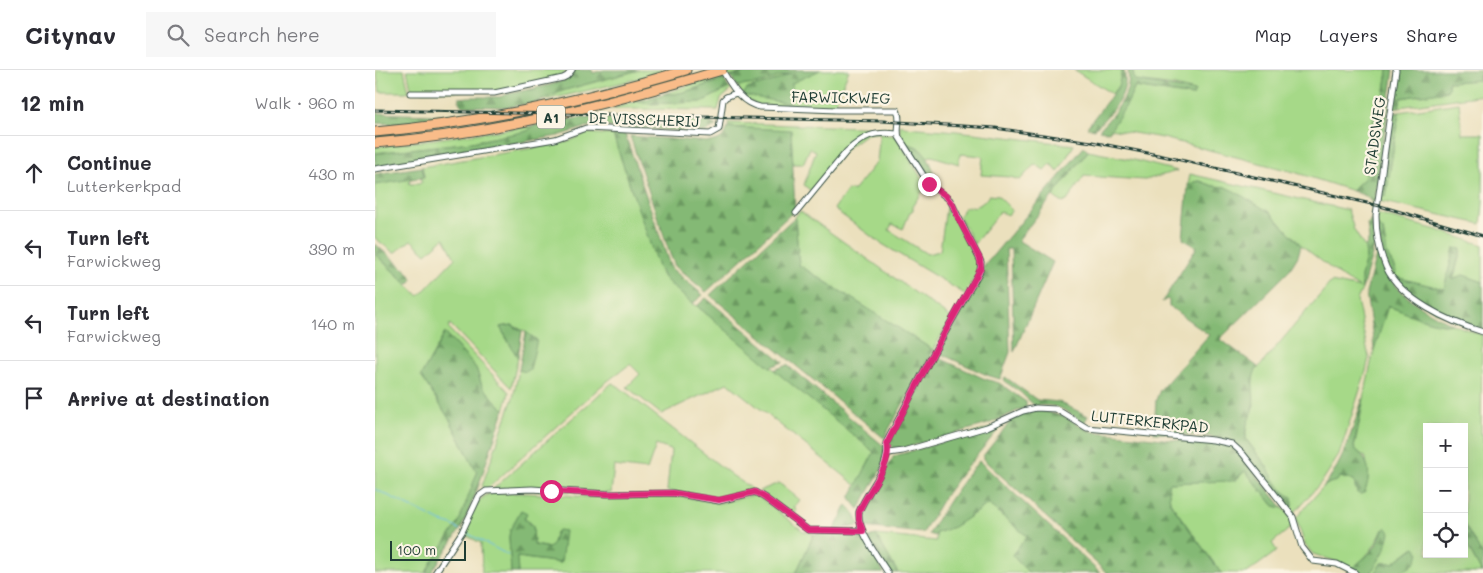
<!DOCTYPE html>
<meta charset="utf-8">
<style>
body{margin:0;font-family:Mali,sans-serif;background:#f7f7f7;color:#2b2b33}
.controls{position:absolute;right:15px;bottom:15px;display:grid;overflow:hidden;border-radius:0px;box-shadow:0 5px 20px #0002}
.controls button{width:45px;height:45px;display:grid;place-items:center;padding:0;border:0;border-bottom:1px solid #e1e1e2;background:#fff;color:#2b2b33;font:25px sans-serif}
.scale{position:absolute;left:15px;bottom:12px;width:76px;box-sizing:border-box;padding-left:5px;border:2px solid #1f3d34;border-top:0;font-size:14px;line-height:18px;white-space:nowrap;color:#1f3d34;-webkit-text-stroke:4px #fcf5e5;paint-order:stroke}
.stop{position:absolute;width:15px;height:15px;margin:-11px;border:4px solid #db2777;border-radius:50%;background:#fff}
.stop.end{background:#db2777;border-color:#fff;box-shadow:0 1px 5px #0008}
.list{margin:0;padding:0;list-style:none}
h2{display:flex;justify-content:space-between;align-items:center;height:65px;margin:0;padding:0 20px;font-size:21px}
h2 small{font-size:16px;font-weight:400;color:#7c7c81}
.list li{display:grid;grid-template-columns:32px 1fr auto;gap:15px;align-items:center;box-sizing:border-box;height:75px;padding:0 20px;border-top:1px solid #e1e1e2}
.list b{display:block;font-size:19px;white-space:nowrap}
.list p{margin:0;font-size:16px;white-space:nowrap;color:#7c7c81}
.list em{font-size:16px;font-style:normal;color:#7c7c81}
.icon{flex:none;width:28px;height:28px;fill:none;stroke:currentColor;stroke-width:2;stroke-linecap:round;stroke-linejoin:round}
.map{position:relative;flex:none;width:1108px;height:503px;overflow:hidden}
header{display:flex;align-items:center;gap:30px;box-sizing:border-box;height:70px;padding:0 25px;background:#fff;border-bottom:1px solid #e1e1e2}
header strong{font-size:24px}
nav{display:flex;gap:28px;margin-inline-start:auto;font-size:18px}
.search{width:350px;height:45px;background:#f7f7f7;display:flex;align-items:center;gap:12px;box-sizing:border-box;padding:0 18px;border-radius:0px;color:#7c7c81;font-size:19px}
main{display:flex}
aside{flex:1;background:#fff}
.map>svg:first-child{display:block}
.grass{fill:#a6d988;stroke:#628b5e}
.forest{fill:url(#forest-firs);stroke:#527b54}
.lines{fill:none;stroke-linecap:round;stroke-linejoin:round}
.stream{stroke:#6dbde8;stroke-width:1}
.street-casing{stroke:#3e5549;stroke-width:7}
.highway-casing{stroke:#3e5549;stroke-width:11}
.street{stroke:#fff;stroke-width:5}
.highway{stroke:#f9bc89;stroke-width:9}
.rail-casing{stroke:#1f3d34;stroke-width:3}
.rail{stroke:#fcf5e5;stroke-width:1;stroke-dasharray:4;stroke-linecap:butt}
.route{stroke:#db2777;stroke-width:6}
.labels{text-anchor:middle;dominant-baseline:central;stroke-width:4.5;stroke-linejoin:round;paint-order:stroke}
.shield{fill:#fcf5e5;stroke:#617469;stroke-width:1}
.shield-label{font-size:14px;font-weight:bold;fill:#1f3d34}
.street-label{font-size:15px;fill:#1f3d34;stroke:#fcf5e5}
</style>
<header>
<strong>Citynav</strong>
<div class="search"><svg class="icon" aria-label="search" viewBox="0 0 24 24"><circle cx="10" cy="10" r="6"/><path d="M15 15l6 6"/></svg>Search here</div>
<nav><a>Map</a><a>Layers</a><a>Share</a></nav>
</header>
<main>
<aside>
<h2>12 min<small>Walk · 960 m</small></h2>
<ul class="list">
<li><svg class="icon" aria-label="ahead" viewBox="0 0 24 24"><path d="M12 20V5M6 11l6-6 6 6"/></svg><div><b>Continue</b><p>Lutterkerkpad</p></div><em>430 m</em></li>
<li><svg class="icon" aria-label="left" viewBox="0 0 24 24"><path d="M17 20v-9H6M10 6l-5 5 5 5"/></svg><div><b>Turn left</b><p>Farwickweg</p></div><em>390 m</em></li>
<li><svg class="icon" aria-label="left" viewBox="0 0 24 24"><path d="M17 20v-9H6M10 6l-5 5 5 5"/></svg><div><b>Turn left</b><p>Farwickweg</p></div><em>140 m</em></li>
<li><svg class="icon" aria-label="arrive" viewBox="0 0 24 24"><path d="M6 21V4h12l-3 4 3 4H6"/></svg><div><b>Arrive at destination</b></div></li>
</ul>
</aside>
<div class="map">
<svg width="1108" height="503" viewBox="0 0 1108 503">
<defs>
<pattern id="forest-firs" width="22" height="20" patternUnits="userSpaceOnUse" patternTransform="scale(1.25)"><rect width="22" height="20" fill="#84b974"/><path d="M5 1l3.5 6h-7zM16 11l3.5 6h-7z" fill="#6b9860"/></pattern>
</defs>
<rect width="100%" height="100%" fill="#fcf5e5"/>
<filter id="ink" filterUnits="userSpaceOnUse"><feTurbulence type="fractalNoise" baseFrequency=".02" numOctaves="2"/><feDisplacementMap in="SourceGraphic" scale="10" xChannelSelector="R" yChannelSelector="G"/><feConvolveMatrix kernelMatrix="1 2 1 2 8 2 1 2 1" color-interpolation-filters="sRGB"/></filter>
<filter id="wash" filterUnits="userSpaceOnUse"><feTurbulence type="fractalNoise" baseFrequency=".0096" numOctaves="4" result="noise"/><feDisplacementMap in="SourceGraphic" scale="20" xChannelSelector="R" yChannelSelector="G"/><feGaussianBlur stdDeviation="1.12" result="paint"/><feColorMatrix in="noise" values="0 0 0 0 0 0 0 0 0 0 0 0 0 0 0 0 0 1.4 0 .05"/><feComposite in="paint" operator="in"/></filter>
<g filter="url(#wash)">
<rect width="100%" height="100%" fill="#ebe0bd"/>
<path class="grass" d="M1,0H29L34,22H5Z
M32,0H193L188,5L180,8L128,21H39L36,18Z
M264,0H292L254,11L162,32L190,20Z
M360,0H375L309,22L299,24H288Z
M445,0H474L458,38L384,35L372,30L362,16L382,14L416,2L405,9L372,19L417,13Z
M699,0H747L745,13L737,24Z
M758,0H1013L1007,41L999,46L989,109L981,116L978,121L919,102L788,68L735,59L752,34L760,17L817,26L820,21L800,16L761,11L759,9Z
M1107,10L1108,25L1024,37L1026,28L1071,21L1073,20V12Z
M354,18L356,20L346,29L343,40L235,39L263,31L274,34L326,32Z
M1084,33L1087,64H1108V133L1106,154L1004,131L1005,125H1011L1024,42Z
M354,53L518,58L523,54L520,61L491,64L472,78L436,121L429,115L441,81L435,78L428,94H418L416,61L353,57Z
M525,54L530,57L581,61L699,75L683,102L676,94L669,100L660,94L645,110L635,107L606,105L608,86L585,84L584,94L557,86L552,87C547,78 541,75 530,74L525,66Z
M158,56L153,61L97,72L0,83V77Z
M212,63L238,65L285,202L290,209L317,234L322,236L498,381L499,384L482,416L354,314L352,313L286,344L252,317L265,304L255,294L226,316L112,419H109L107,416L138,328L144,300L151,301V262L137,255L125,257L143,288L136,318L75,254L73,258L134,322L133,327L129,340L107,316L101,298L70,263L46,306L75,350L102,403C97,420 91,438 83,454C74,472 59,485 51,503H0V184L44,226L80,188L69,168L51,184L36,170L19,183L0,168V115L37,108L34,111L35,114H44L47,112L45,107L49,106L47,97L193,72Z
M505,64L521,66L551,116L538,135V140L535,142L528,159L517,154L514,160L552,184L565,181L571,138L578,145L606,196L590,224L504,172L459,139L472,121L479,120L502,91Z
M713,81L759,90L802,101L770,110L709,106L692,131C686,133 683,130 678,126Z
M815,104L973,140L979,160L990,178L991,188L986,207L987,219L982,230L994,288L991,301L964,385L948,410L919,443L916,440L918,432L915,426L910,425L897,408L893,398L871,369V354L879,336L877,318L879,303L956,212L985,218L963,204L926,175L896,143L850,117L838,116L825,111L819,112L813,116Z
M614,125L623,126L637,140L633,145L625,142L599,174L584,146L590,137C601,138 608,135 614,125Z
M425,141L576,248L558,280L424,195L420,147Z
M1002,144L1062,160L1108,175V212L1088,205L1078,210L1086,180L1079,178L1069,219L1020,207L1021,201L1012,184L1008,160L1002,156Z
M1012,236L1057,252L1068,254H1077L1107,265L1106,364H1108V486L1089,454V357H1052V484H1089V470L1106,501L1105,503H1020L1031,499L1039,477L1018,493H1006L1001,503H996L1011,478L1008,459C1001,476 991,488 976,499L963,492L938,484L930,475L921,448L948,417L965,407L980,411V420L993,403L991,388L979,378C990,331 995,281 1012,236Z
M237,313L243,316L358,406L376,418V421L347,428L292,421L296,380L281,375L272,400L239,396L236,423L118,419Z
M870,401L899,436L908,438L915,446L919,455L897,473L902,481L872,503H846L795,432L793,413L861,410Z
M404,413L425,430L419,437L422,440L417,447L384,421Z
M119,423H149L232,428L301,426L344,433L379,425L383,426L428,461L439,464L421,503H143L141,487L186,493L181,462L177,476L174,478L158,474V456L149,448L146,440L135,460L134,467L136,503H107L106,473L88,464C95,448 100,425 119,423Z
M613,434L652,466L637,485L654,503H523L501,465L561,471V463C580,459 597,444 613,434Z"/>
<path class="forest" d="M199,0H217L218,3L229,0H264L190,20L162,32L133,37L87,36L84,32V28L94,27H125L133,24L175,15L190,10Z
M375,0H445L417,13V28L414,33H410L368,25L372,19L405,9L416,3L382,14L362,16L356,7Z
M747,0H749C755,26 736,41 720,59L712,57L743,17Z
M753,0H758L759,9L761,11L820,21L818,26L760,17L752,34L734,62L724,60C740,42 757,26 753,0Z
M1013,0H1019L999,135L991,126L978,121L981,116L989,109L999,46L1007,41Z
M1023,0H1108V10L1073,12V20L1071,21L1026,28L1024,37L1018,38Z
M349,10L354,18L326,32L274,34L263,31L288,24H299L309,22Z
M1024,42L1011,126L1005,125L1017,43Z
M0,43L82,46L25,54L0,53Z
M204,48L323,50L334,52L341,56L331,62L215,56L183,66L0,97V83L97,72L152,61L158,56Z
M353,57L416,60L420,140L331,222L300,196L295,184L255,66L334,72C344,71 350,67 353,57Z
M250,64L295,196L297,199L328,225L317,234L290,209L283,197L238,65Z
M530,74C553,76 561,101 562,122Z
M709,77L713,81L644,169V171L678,192L639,282L636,179H631L635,282L625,309L612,305L562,282L610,195Z
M47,97L49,107L0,115V104Z
M825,111L838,116L850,117L859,121L896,143L926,175L923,186L913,202L845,269L883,297C873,311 881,322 878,336C876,349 867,358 872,371C878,379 884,386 890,394C899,407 901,419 917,427L918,432L916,440L858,371L831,366L779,363L781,330L785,320L834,265L794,236V230L792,229L787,232L822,177L808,169L813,116L819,112Z
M420,147L424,195L558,280L509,368L335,225Z
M995,151H997L1000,174L987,219L986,207L991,188L990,178L994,169L992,154Z
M1002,156L1008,160L1012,184L1020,199V207L1069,219L1079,178L1086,179L1078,210L1088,205L1108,212V261C1068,247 1021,228 1007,183C1005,174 1004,165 1002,156Z
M0,174L34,203L37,209L36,213L32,214L0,184Z
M1002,182C1004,185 1005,189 1006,193C1020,223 1048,240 1077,254C1055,255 1033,243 1013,236L999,281L998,268L991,223Z
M331,228L408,292L395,297L322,236Z
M137,255L147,261L143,288L125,257Z
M151,262L162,270L155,299L151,302L144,300Z
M70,263L101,298L107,316L129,340L102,420L87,457L56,503H51L57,491L83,454L102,403L75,350L46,306Z
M560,286L610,309L624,313L651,332V337L613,354L522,380L513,373Z
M412,295L516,382L484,439L475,428L499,382L399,300Z
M630,307L662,330L684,332L713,346L709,353C689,341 686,333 660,336L645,322L629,311Z
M988,328L979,378C995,390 997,405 989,423L985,424L982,423L979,411L965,407L962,411L954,413L948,417C970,391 977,359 988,328Z
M663,340L688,346L713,360L720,362L798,370L841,372L857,375L908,438L899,436L870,401L858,411L793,413L795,433L846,503H732L608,389V386L639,347L653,341Z
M629,353L586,404L569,427L548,463L489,457L487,446L488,442L519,386L606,361Z
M604,391L725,503H654L637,485L652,466L613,434L579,457L561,463V466L554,464C569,438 584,414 604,391Z
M472,435L480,444L484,454L483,456L459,460Z
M146,440L152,443L149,449L153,451V453L158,456L159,475L174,478C180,474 178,465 183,460L190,461L186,493L142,487L143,503H136L134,467L135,460Z
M1089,454L1108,486V503H1105L1106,501L1089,470Z
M1011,457L1015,462L1011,478L996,503H983L976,499C986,491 997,483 1003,472C1006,467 1006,461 1011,457Z
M486,462L509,503H421L439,464Z
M501,465L523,503H514L494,469L496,466Z
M1040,477L1044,482C1041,503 1018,503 1001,503L1006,493H1018Z"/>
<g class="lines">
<path class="stream" d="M0,419L66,452L77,455L85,460
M90,462L133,485"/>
</g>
</g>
<g filter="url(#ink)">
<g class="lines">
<defs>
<path id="street" d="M347,0C357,16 365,33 385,37L462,40H522C527,49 521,58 524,67L554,114L575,130L606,192L605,201L559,282L511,373C517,396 492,420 484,442C482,460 503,487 513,503
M1021,0L1001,145C1001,163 1004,181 1011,197C1026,230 1075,252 1108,262
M35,23H119L188,8L192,6L197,0
M0,99L180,69L211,58L335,64L344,59L348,30L351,27L361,23
M421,143L472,81C489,66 498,61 522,64
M514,383L528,381L612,357L648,341L661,338L681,339L712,358L838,370L857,374L868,384L918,447L927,477L938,491L962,494L980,503
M60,503L87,462L104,426L111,421L157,419L232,424L298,423L344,431L380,422L390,428L433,460L488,461"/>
<path id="highway" d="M0,62C106,53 209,30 311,0
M0,73C119,64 233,34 347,0"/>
</defs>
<use href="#street" class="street-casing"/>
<use href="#highway" class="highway-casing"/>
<use href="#street" class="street"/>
<use href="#highway" class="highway"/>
<defs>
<path id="rail" d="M0,40L507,51L620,58L717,72L788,86L1005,136L1108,166"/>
</defs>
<use href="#rail" class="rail-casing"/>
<use href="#rail" class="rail"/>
</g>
</g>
<g class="lines" filter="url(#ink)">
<path class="route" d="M176,421L232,424L298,423L344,430L380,422L390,428L433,460L488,461L484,450V442C492,420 518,397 512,373L559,282L606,198L605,189L583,148L578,135L571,126L554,114"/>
</g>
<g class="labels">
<rect class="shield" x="162" y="35.5" width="28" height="23" rx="4"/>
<g class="shield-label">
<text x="176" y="47">A1</text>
</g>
<g class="street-label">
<text transform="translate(466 27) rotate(1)">FARWICKWEG</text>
<text transform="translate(269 49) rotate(2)">DE VISSCHERIJ</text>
<text transform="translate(999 66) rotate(-82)">STADSWEG</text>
<text transform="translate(775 351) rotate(6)">LUTTERKERKPAD</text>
</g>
</g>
</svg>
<div class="controls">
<button>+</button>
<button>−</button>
<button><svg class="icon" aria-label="locate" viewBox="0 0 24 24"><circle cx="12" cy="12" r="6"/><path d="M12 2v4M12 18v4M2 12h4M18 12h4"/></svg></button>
</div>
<div class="scale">100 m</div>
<div class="stop" style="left:176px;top:421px"></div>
<div class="stop end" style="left:554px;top:114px"></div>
</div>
</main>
